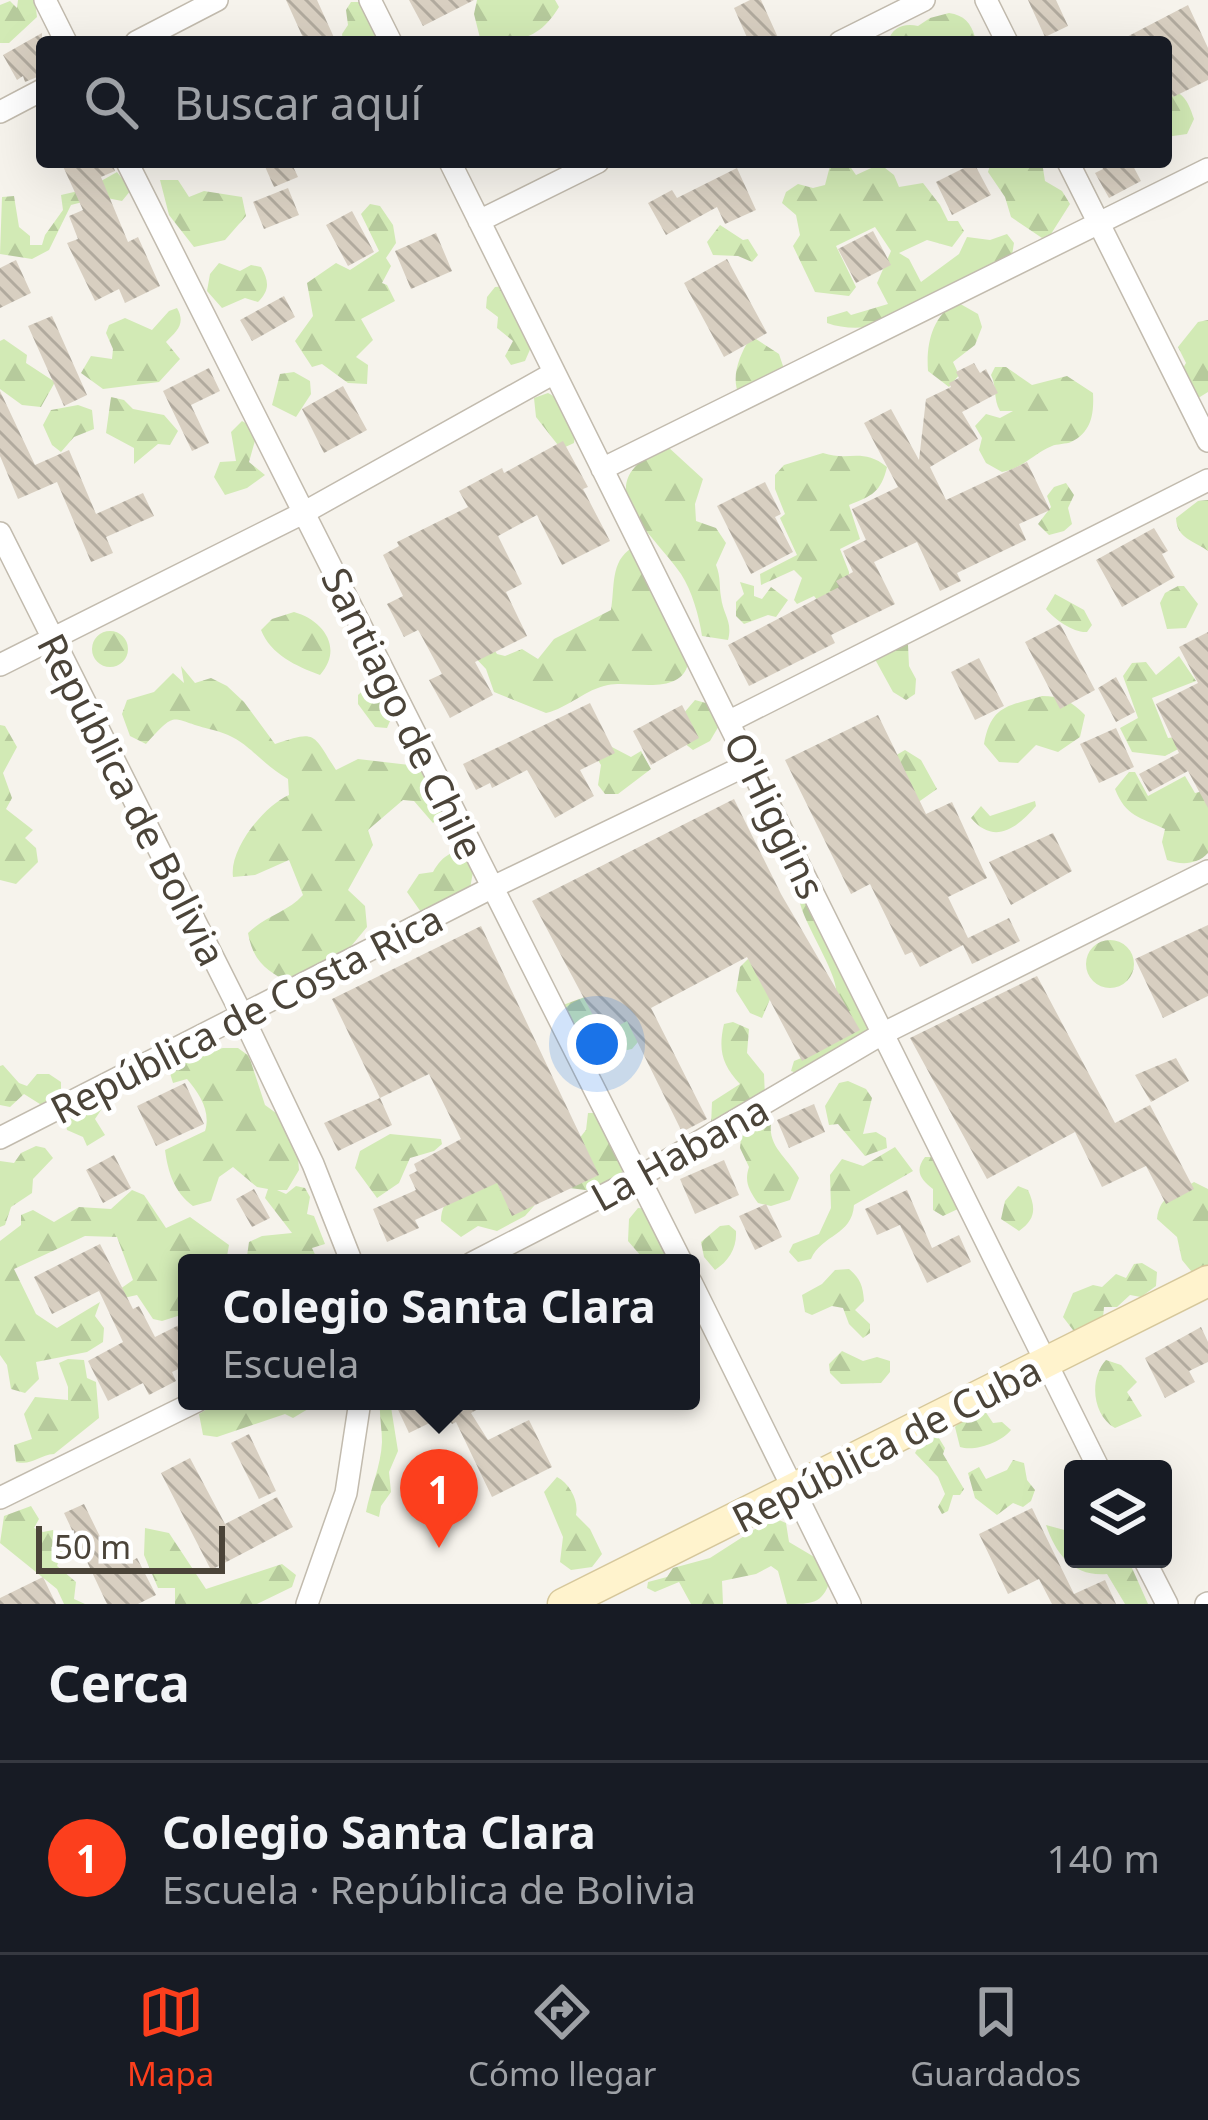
<!DOCTYPE html>
<html lang="es">
<meta charset="utf-8">
<style>
body{margin:0;font-family:"Noto Sans",sans-serif;background:#242831;color:#f1f3f6}
.controls{position:absolute;right:36px;bottom:36px;display:grid;overflow:hidden;border-radius:12px;box-shadow:0 12px 48px #0002}
.controls button{width:108px;height:108px;display:grid;place-items:center;padding:0;border:0;border-bottom:3px solid #363941;background:#171b24;color:#f1f3f6;font:60px sans-serif}
.scale{position:absolute;left:36px;bottom:30px;width:189px;box-sizing:border-box;padding-left:12px;border:6px solid #4b4439;border-top:0;font-size:33px;line-height:42px;white-space:nowrap;color:#4b4439;-webkit-text-stroke:9px #fff;paint-order:stroke}
.you{position:absolute;left:597px;top:1044px;width:42px;height:42px;margin:-30px;border:9px solid #fff;border-radius:50%;background:#1a73e8;box-shadow:0 0 0 18px #1a73e833}
.badge{display:grid;place-items:center;width:78px;height:78px;border-radius:50%;background:#fc3f1d;color:#fff;font-size:39px;font-weight:700}
.pin{position:absolute;translate:-50% -99px;filter:drop-shadow(0 3px 6px #0008)}
.pin::after{content:'';position:absolute;top:63px;width:42px;height:36px;background:inherit;clip-path:polygon(0 0,100% 0,50% 100%)}
.popup{position:absolute;left:178px;top:1254px;width:522px;height:156px;box-sizing:border-box;display:grid;place-content:center;border-radius:12px;background:#171b24;filter:drop-shadow(0 3px 9px #0005);font-size:39px;white-space:nowrap;color:#9ea1a6}
.popup b{font-size:45px;color:#f1f3f6}
.popup::after{content:'';position:absolute;left:50%;top:100%;margin-left:-24px;border:24px solid transparent;border-top-color:#171b24}
.list{margin:0;padding:0;list-style:none}
h2{display:flex;justify-content:space-between;align-items:center;height:156px;margin:0;padding:0 48px;font-size:51px}
h2 small{font-size:39px;font-weight:400;color:#9ea1a6}
.list li{display:grid;grid-template-columns:78px 1fr auto;gap:36px;align-items:center;box-sizing:border-box;height:192px;padding:0 48px;border-top:3px solid #363941}
.list b{display:block;font-size:45px;white-space:nowrap}
.list p{margin:0;font-size:39px;white-space:nowrap;color:#9ea1a6}
.list em{font-size:39px;font-style:normal;color:#9ea1a6}
.icon{flex:none;width:66px;height:66px;fill:none;stroke:currentColor;stroke-width:2;stroke-linecap:round;stroke-linejoin:round}
.map{position:relative;flex:none;width:1208px;height:1604px;overflow:hidden}
.search{position:absolute;background:#171b24;box-shadow:0 12px 48px #0002;left:36px;right:36px;top:36px;height:132px;display:flex;align-items:center;gap:30px;box-sizing:border-box;padding:0 42px;border-radius:12px;color:#9ea1a6;font-size:45px}
.sheet{height:348px;background:#171b24}
nav{display:flex;justify-content:space-around;align-items:center;box-sizing:border-box;height:168px;border-top:3px solid #363941;background:#171b24;font-size:33px;color:#9ea1a6}
nav a{display:grid;justify-items:center;gap:6px}
nav .on{color:#fc3f1d}
.map>svg:first-child{display:block}
.forest{fill:url(#forest-firs)}
.building{fill:url(#building-back-hatch)}
.lines{fill:none;stroke-linecap:round;stroke-linejoin:round}
.street-casing{stroke:#c2bbae;stroke-width:24}
.secondary-casing{stroke:#d6c79b;stroke-width:33}
.street{stroke:#fff;stroke-width:21}
.secondary{stroke:#fff3cd;stroke-width:30}
.labels{text-anchor:middle;dominant-baseline:central;stroke-width:10;stroke-linejoin:round;paint-order:stroke}
.street-label{font-size:39px;fill:#4b4439;stroke:#fff}
</style>
<div class="map">
<svg width="1208" height="1604" viewBox="0 0 1208 1604">
<defs>
<pattern id="forest-firs" width="22" height="20" patternUnits="userSpaceOnUse" patternTransform="scale(3)"><rect width="22" height="20" fill="#d2eab5"/><path d="M5 1l3.5 6h-7zM16 11l3.5 6h-7z" fill="#b6ca9c"/></pattern>
<pattern id="building-back-hatch" width="6" height="6" patternUnits="userSpaceOnUse" patternTransform="scale(3)"><rect width="6" height="6" fill="#d8cfc1"/><path d="M-1 5l2 2M0 0l6 6M5-1l2 2" fill="none" stroke="#b1aa9e"/></pattern>
</defs>
<rect width="100%" height="100%" fill="#f6f3ec"/>
<path class="forest" d="M18,0H35L37,17L9,43H0V5L10,1L17,8Z
M477,0H555L559,7C539,40 518,42 481,42L474,14Z
M351,2H361L382,42H343L342,34L348,25L346,10Z
M949,13C964,15 971,23 975,37L986,42H888C892,27 904,23 918,26L930,18Z
M1166,90C1184,90 1189,104 1194,119L1187,134L1166,137Z
M831,162H847L856,175L880,164L894,175L899,187L923,183L940,205L948,221H958L964,231L952,247L927,240L899,253L909,259L921,282L959,254L967,237L990,240L1007,234L1014,243L1012,255C960,285 889,345 827,323V317L847,311L851,315L888,304L877,283L891,251L875,227L836,246L856,287L849,296L815,292L793,246L800,235L796,215L782,203L786,192L798,184L813,188L825,185Z
M991,162H1042L1045,181L1062,191L1070,204L1051,234L1042,238L1011,217L1005,197L988,172Z
M117,172L131,190L122,201L102,197L71,205L49,250L32,259L0,254L2,197L14,196L19,227L30,236V245H42L45,235L63,210L61,195L87,189Z
M160,180H178L189,197L204,191L242,197L246,216L225,240L194,247L169,215Z
M370,204L380,206L393,225L396,243L386,258L391,266L382,283L387,285L395,301L361,319L373,340L356,357L368,365L367,384L348,383L322,364L312,367L295,341L313,316L307,283L336,263L350,270L379,251L361,214Z
M720,225L743,240L748,239L758,255L752,262L738,256L713,255L707,242Z
M219,263L240,271L251,265L261,267C269,281 270,290 258,302L245,298L222,308L207,291L210,274Z
M507,286L532,345L525,361L511,365L505,356L513,341L497,328L498,317L486,308L487,297L495,287Z
M957,302L978,314L982,327L975,345L953,362L959,375L949,387L928,371C926,344 932,316 957,302Z
M177,308C186,324 177,331 166,342L180,359L159,382L103,389L81,373L91,356L112,359L113,349L106,333L109,325L125,318L152,330L169,311Z
M1208,320V392L1195,400L1180,373L1186,363L1178,347L1198,322Z
M4,339L27,355L26,363L55,382L41,407L22,405L0,389V341Z
M756,339L779,354L785,372L740,397C730,379 739,356 749,340Z
M995,367H1006L1032,385L1067,376L1093,393C1094,413 1092,432 1071,442C1067,444 1056,444 1052,446C1034,453 1024,468 1002,472L986,463L979,450L982,438L975,426L986,414L1000,418L1013,411H1000C993,399 997,387 991,375Z
M294,372L310,381L311,394L296,417L272,405L280,374Z
M548,393C566,402 577,423 574,443L561,449L536,417L534,398Z
M111,397L124,400L133,409L164,415L178,431L170,445L158,444L134,464V448L106,433Z
M78,405L92,410L94,429L74,437L61,452L52,445L43,425L51,410Z
M242,421L258,430L249,462L265,475L247,488L225,495L214,477L220,462L236,461L231,432Z
M667,446L703,479L695,504L696,521L716,528L726,543L716,565C721,578 719,585 721,597C723,615 733,621 728,640L702,636C699,616 692,591 681,574C647,526 584,483 667,446Z
M823,453C849,462 862,447 887,467C881,492 872,496 849,505L860,539L840,549L849,572V588L822,606L814,596L797,604L794,600L802,578L794,570L761,585L760,574L797,555L780,518L785,514L775,489V475L784,465Z
M1066,483L1074,495L1068,508L1072,524L1064,531L1049,535L1038,524L1051,507L1047,496L1054,487Z
M1208,500V551C1193,540 1177,539 1176,518L1198,501Z
M632,548L689,659C684,698 634,680 608,685C586,689 568,708 546,713L494,692L486,669L469,651L474,618L497,654L505,656L522,649L538,659L554,639L611,610C615,588 610,561 632,548Z
M740,582L754,586V596L762,599L771,587L788,600L776,617L768,615L744,624L736,616V602L744,594Z
M1178,586H1184L1198,604L1186,628L1167,629L1160,603L1165,593Z
M1055,594L1084,610L1092,625L1087,632C1074,633 1055,620 1046,609Z
M294,612C323,620 344,648 320,675C296,666 271,655 261,630L272,619Z
M92 649a18 18 0 1 1 36 0a18 18 0 1 1-36 0Z
M895,639L908,645L909,666L916,679L915,694L906,700L893,692L871,652Z
M1179,656L1196,681L1152,698L1168,738L1177,737L1186,745L1165,756L1132,752L1120,728L1138,718L1123,676L1132,663L1146,662L1156,675Z
M181,666L195,683L211,678L227,686L244,702L275,744C317,730 312,733 336,770L358,759L418,766L442,809L443,815L433,823L414,801L403,800L368,830L373,845L348,890L365,906L367,927L328,974L292,984C267,971 253,962 248,933C265,916 288,912 303,895L289,860L255,875L233,877C229,849 264,806 289,795L288,779C255,760 248,737 209,729C169,719 178,709 146,744L130,736L122,714L127,700L154,692L173,673L184,683Z
M368,686C383,689 387,701 393,714L387,728L375,727L358,704V695Z
M1042,696C1060,696 1072,701 1085,715L1080,737L1058,752L1036,745L1018,763L999,762L984,744C991,704 1010,706 1042,696Z
M695,700L713,705L720,724L710,741L693,750L684,743L683,714Z
M0,725L5,726L17,747L3,773L12,798L6,809L33,830L25,838L36,848L38,862L16,884L0,880Z
M610,746L631,757L641,751L651,769L618,794H605L598,785L601,765L596,757Z
M905,750L921,760L937,789L917,803L893,757Z
M1129,772H1135L1148,796L1185,776L1195,793L1208,790V853C1197,865 1181,865 1167,860L1162,842L1165,829C1140,817 1126,817 1115,789Z
M1035,801L1036,806C1016,829 994,845 971,818L981,806L990,816Z
M474,848L480,861L473,872L469,894L423,915L407,892L419,874L433,872C443,854 454,850 474,848Z
M810,898L873,1025L868,1034L802,1075L791,1071L794,1061L804,1057C814,1039 831,1017 836,997C841,977 804,926 799,899Z
M1086 964a24 24 0 1 1 48 0a24 24 0 1 1-48 0Z
M748,959L759,967L773,992L762,1018L750,1013L736,991L740,967Z
M590,995L630,1022L643,1036L632,1049L618,1052L588,1039L574,1029L563,1005Z
M733,1022L749,1029L747,1053L764,1074L765,1097L711,1126L712,1102L740,1084C722,1065 718,1050 724,1024Z
M223,1048H238L249,1056L265,1105L276,1113L298,1157L299,1170L287,1190H277L286,1194L296,1186L305,1188L310,1197L307,1214L314,1216L325,1244L312,1248L319,1263H246L249,1242L262,1236L292,1233L265,1198L268,1189L257,1187L233,1167L219,1177L211,1201L193,1206C174,1192 168,1172 165,1150L205,1131C211,1112 200,1094 187,1079L173,1083L169,1070L187,1061L191,1055Z
M3,1065L19,1083L27,1086L37,1074H49L61,1082V1100L43,1106L24,1094L10,1107L0,1105V1066Z
M848,1081L866,1089L872,1098L863,1134L876,1132L886,1138L887,1148L865,1156L838,1124L829,1125L825,1106L839,1083Z
M96,1097L105,1104L95,1119L105,1135L87,1146L83,1137L67,1130L63,1110Z
M588,1113H600L622,1161L623,1178L593,1191L562,1187L571,1149L586,1130Z
M764,1118L771,1124C768,1147 789,1159 799,1178L790,1200L771,1206L758,1203C749,1190 744,1182 749,1167L740,1148L741,1137Z
M390,1134L441,1139L442,1144L434,1151L410,1158L399,1183L377,1198L355,1168L360,1151Z
M36,1146L45,1148L53,1158L33,1179L32,1193L11,1207L5,1225L0,1227V1161L14,1163L21,1153Z
M895,1147L913,1171L854,1205C852,1236 822,1234 811,1259L798,1262L789,1252L793,1244L819,1234L831,1208L830,1175L842,1159L863,1166Z
M925,1157H936L960,1208L943,1216L933,1210V1189C921,1180 914,1171 925,1157Z
M481,1172L528,1195L534,1206L525,1216L497,1231L478,1226L461,1237L441,1221C441,1196 463,1186 481,1172Z
M1194,1182L1208,1189V1273L1196,1277L1182,1260L1177,1237L1157,1219C1160,1194 1176,1194 1194,1182Z
M1018,1186L1028,1190C1036,1208 1036,1219 1019,1231L1001,1219L1005,1201Z
M132,1190L144,1195L166,1228L190,1217L229,1245L227,1256L242,1263H187V1313L162,1321L153,1319L137,1295L110,1301V1296L133,1280L117,1237L85,1236L14,1269L36,1314L57,1328L100,1302L95,1316L104,1328L103,1342L87,1352L36,1362L39,1379L25,1393L11,1389L7,1365L0,1355V1241L21,1225V1215L33,1210L54,1222L79,1207L111,1209Z
M638,1208L655,1209L681,1263H647L628,1241L629,1219Z
M729,1225L736,1231C737,1248 729,1261 715,1270L704,1257L701,1242L720,1226Z
M1142,1263L1157,1272L1156,1286L1141,1297L1130,1295L1117,1307H1104L1103,1318L1083,1335L1073,1330L1063,1317L1073,1293L1093,1285L1102,1287L1116,1274L1126,1278L1134,1264Z
M849,1269C860,1278 863,1286 864,1301L855,1310L870,1324V1333L863,1338L849,1324L843,1308L832,1306L812,1315L805,1312L802,1295L822,1284L835,1270Z
M842,1351L863,1361L877,1357L890,1361V1372L881,1383L841,1384L830,1373L829,1364Z
M68,1359L84,1360L87,1378L96,1382L99,1418L54,1454C39,1455 32,1466 16,1462L14,1445L32,1439L24,1414L35,1397L68,1400V1387L59,1363Z
M1106,1360L1121,1365L1137,1382L1127,1392L1142,1416L1115,1428C1092,1415 1089,1378 1106,1360Z
M220,1401H310L308,1409L293,1418L285,1414L217,1437L203,1435L199,1414Z
M380,1401H390L398,1451L389,1472L391,1492L381,1506L379,1517L366,1512C370,1490 381,1466 382,1442C382,1428 379,1415 380,1401Z
M985,1411L993,1423L1002,1422L1011,1430C1002,1442 975,1452 960,1447L955,1427L964,1417Z
M937,1435L945,1448L943,1454L964,1489L960,1495H953L948,1511L942,1514L938,1507L945,1494L938,1477L915,1453L924,1437Z
M1013,1460L1024,1463L1027,1480L1035,1490L1031,1501L1023,1507L1013,1503L997,1515L975,1498L968,1473L979,1467L986,1479L1007,1470Z
M557,1477C570,1484 579,1501 576,1515L590,1529L602,1554L592,1567L571,1570L560,1562L563,1537L544,1492Z
M1073,1489V1559H1128L1148,1604H1125L1107,1574C1074,1577 1056,1555 1046,1525L1068,1531L1072,1521L1069,1495Z
M31,1506L39,1519L34,1528L43,1532L53,1530L63,1547L57,1566L76,1582L74,1599L85,1604H64L57,1589L0,1543L4,1516Z
M779,1520L786,1523L789,1542L816,1558L830,1581C822,1604 812,1604 787,1604L778,1571L771,1566L756,1574L722,1581L723,1604H691L679,1582L655,1592L647,1588L648,1582L667,1577L673,1568L710,1558L766,1522Z
M145,1528L169,1533L206,1589L282,1564L296,1575L292,1587L257,1604H175V1588H158L144,1555Z"/>
<path class="building" d="M286,0H317L336,42H305Z
M409,0H474L423,26Z
M750,0H761L780,42H749L734,8Z
M1028,0H1056L1068,26L1045,37Z
M1188,5L1208,48V80L1173,97L1166,81V42H1117Z
M42,33V75L25,82L23,76L17,80L3,55Z
M61,162H112L115,171L101,177L128,242L138,237L160,286L125,303L119,289L95,301L67,243L78,239L69,216L83,210Z
M263,162H291L298,177L274,187Z
M1099,162H1131L1141,181L1109,198L1095,173L1103,169Z
M974,163L991,195L952,215L936,182Z
M737,168L756,210L725,224L717,207L666,235L648,203L672,190L677,198Z
M288,188L299,215L264,229L253,202Z
M352,211L374,252L348,266L326,225Z
M873,231L891,265L856,283L838,249Z
M436,233L452,271L411,289L395,251Z
M727,259L767,333L724,357L684,283Z
M16,260L31,293L0,308V268Z
M284,296L295,317L252,341L240,320Z
M52,316L87,395L64,406L28,326Z
M974,363L980,373L986,369L998,393L962,412L978,439L930,467L946,500L1027,462L1050,510L1019,524L1026,540L957,573L961,581L940,591L917,542L874,562L895,604L831,635L835,643L749,686L728,645L839,587L836,581L853,572L843,551L866,540L852,509L898,487L864,423L891,409L919,460L926,399L951,387L949,383L959,378L956,372Z
M209,368L220,391L191,405L209,443L192,451L163,391Z
M343,386L367,430L324,453L302,409Z
M0,391L35,465L69,450L96,514L143,493L154,516L106,537L113,553L91,562L57,482L18,499L0,456Z
M563,441L588,487L583,489L610,541L562,565L537,515L498,536L522,584L506,592L527,636L475,662L493,695L450,718L429,680L442,674L421,635L418,630L404,637L387,604L403,596L383,555L399,546L397,542L468,507L459,491L502,468L504,473Z
M765,482L781,514L775,517L793,552L751,574L717,506Z
M1154,528L1168,551L1162,554L1175,577L1122,607L1096,560Z
M1060,624L1095,690L1060,709L1025,642Z
M1208,632V808L1188,771L1149,792L1139,774L1179,753L1156,704L1198,683L1179,647Z
M979,658L1004,706L975,720L951,672Z
M1116,677L1135,712L1116,722L1098,688Z
M590,703L615,753L580,770L594,796L555,818L527,770L492,788L490,783L476,790L463,764Z
M682,705L699,738L651,765L633,731Z
M878,715L926,814L952,802L987,878L948,897L968,938L1009,918L1020,941L972,964L963,945L920,967L912,952L905,955L870,884L851,894L785,760Z
M1116,728L1134,767L1099,783L1080,744Z
M734,799L781,894L860,1030L802,1061L747,957L651,1008L707,1119L682,1132L627,1021L603,1034L532,901Z
M1053,833L1072,871L1011,905L989,862Z
M1208,925V996L1163,1018L1135,959Z
M481,926L599,1175L512,1216L497,1183L415,1220L419,1228L387,1242L373,1209L416,1190L409,1175L417,1171L414,1164L461,1139L429,1074L380,1098L332,999Z
M1037,976L1115,1123L1150,1105L1194,1189L1166,1204L1146,1166L1102,1187L1075,1132L987,1179L910,1038Z
M1176,1058L1189,1081L1151,1102L1135,1075Z
M185,1083L204,1124L156,1146L137,1106Z
M380,1098L392,1125L338,1151L324,1123Z
M814,1104L825,1132L789,1148L777,1120Z
M114,1155L131,1188L103,1203L86,1170Z
M724,1160L739,1195L695,1214L680,1179Z
M254,1189L270,1218L252,1227L236,1199Z
M907,1190L932,1248L959,1235L971,1262L927,1283L900,1225L877,1235L865,1209Z
M766,1204L782,1237L755,1250L739,1216Z
M100,1244L133,1309L139,1306L155,1337L181,1324L187,1336V1365L172,1372L176,1381L149,1395L143,1383L108,1401L88,1361L123,1342L99,1291L52,1314L34,1277Z
M1201,1327L1208,1342V1362L1189,1371L1195,1382L1165,1398L1145,1358Z
M394,1401H492L471,1413L488,1440L529,1420L552,1467L492,1497L456,1422L452,1424L446,1415L409,1433Z
M249,1434L276,1491L259,1499L231,1443Z
M190,1458L225,1524L277,1497L293,1527L211,1570L161,1473Z
M84,1504L107,1551L117,1546L126,1564L137,1558L156,1595L138,1604H107L64,1513Z
M1032,1508L1074,1594L1105,1580L1116,1604H1052L1039,1579L1008,1594L979,1534Z
M43,1577L56,1604H0V1598Z"/>
<g class="lines">
<defs>
<path id="street" d="M45,0L66,42
M370,0L391,42
M986,0L1007,42
M136,42L217,0
M840,42L924,0
M0,112L42,90
M127,162L682,1263
M450,162L1099,1469
M1068,162L1208,441
M479,221L598,162
M602,469L1208,169
M0,533L243,1017L313,1164L352,1263
M0,665L305,512L554,373
M730,721L1208,480
M0,1138L491,888L751,763
M472,1263L639,1177L882,1034L1208,871
M691,1282L850,1604
M0,1498L197,1401
M1144,1559L1167,1604
M307,1604L346,1493L360,1401
M1206,1604L1208,1603"/>
<path id="secondary" d="M563,1604L1208,1281"/>
</defs>
<use href="#street" class="street-casing"/>
<use href="#secondary" class="secondary-casing"/>
<use href="#street" class="street"/>
<use href="#secondary" class="secondary"/>
</g>
<g class="labels">
<g class="street-label">
<text transform="translate(404 713) rotate(64)">Santiago de Chile</text>
<text transform="translate(133 799) rotate(63)">República de Bolivia</text>
<text transform="translate(776 815) rotate(64)">O'Higgins</text>
<text transform="translate(246 1013) rotate(-27)">República de Costa Rica</text>
<text transform="translate(679 1152) rotate(-29)">La Habana</text>
<text transform="translate(886 1443) rotate(-27)">República de Cuba</text>
</g>
</g>
</svg>
<div class="controls">
<button><svg class="icon" aria-label="layers" viewBox="0 0 24 24"><path d="M12 4l9 5-9 5-9-5zM3 14l9 5 9-5"/></svg></button>
</div>
<div class="scale">50 m</div>
<div class="you"></div>
<div class="pin badge" style="left:439px;top:1548px">1</div>
<div class="popup"><b>Colegio Santa Clara</b>Escuela</div>
<div class="search"><svg class="icon" aria-label="search" viewBox="0 0 24 24"><circle cx="10" cy="10" r="6"/><path d="M15 15l6 6"/></svg>Buscar aquí</div>
</div>
<section class="sheet">
<h2>Cerca<small></small></h2>
<ul class="list">
<li><span class="badge">1</span><div><b>Colegio Santa Clara</b><p>Escuela · República de Bolivia</p></div><em>140 m</em></li>
</ul>
</section>
<nav>
<a class="on"><svg class="icon" aria-label="map" viewBox="0 0 24 24"><path d="M3 6l6-2 6 2 6-2v14l-6 2-6-2-6 2zM9 4v14M15 6v14"/></svg>Mapa</a>
<a><svg class="icon" aria-label="directions" viewBox="0 0 24 24"><path d="M12 3l9 9-9 9-9-9zM9 14v-3h6M13 9l2 2-2 2"/></svg>Cómo llegar</a>
<a><svg class="icon" aria-label="saved" viewBox="0 0 24 24"><path d="M7 4h10v16l-5-4-5 4z"/></svg>Guardados</a>
</nav>
